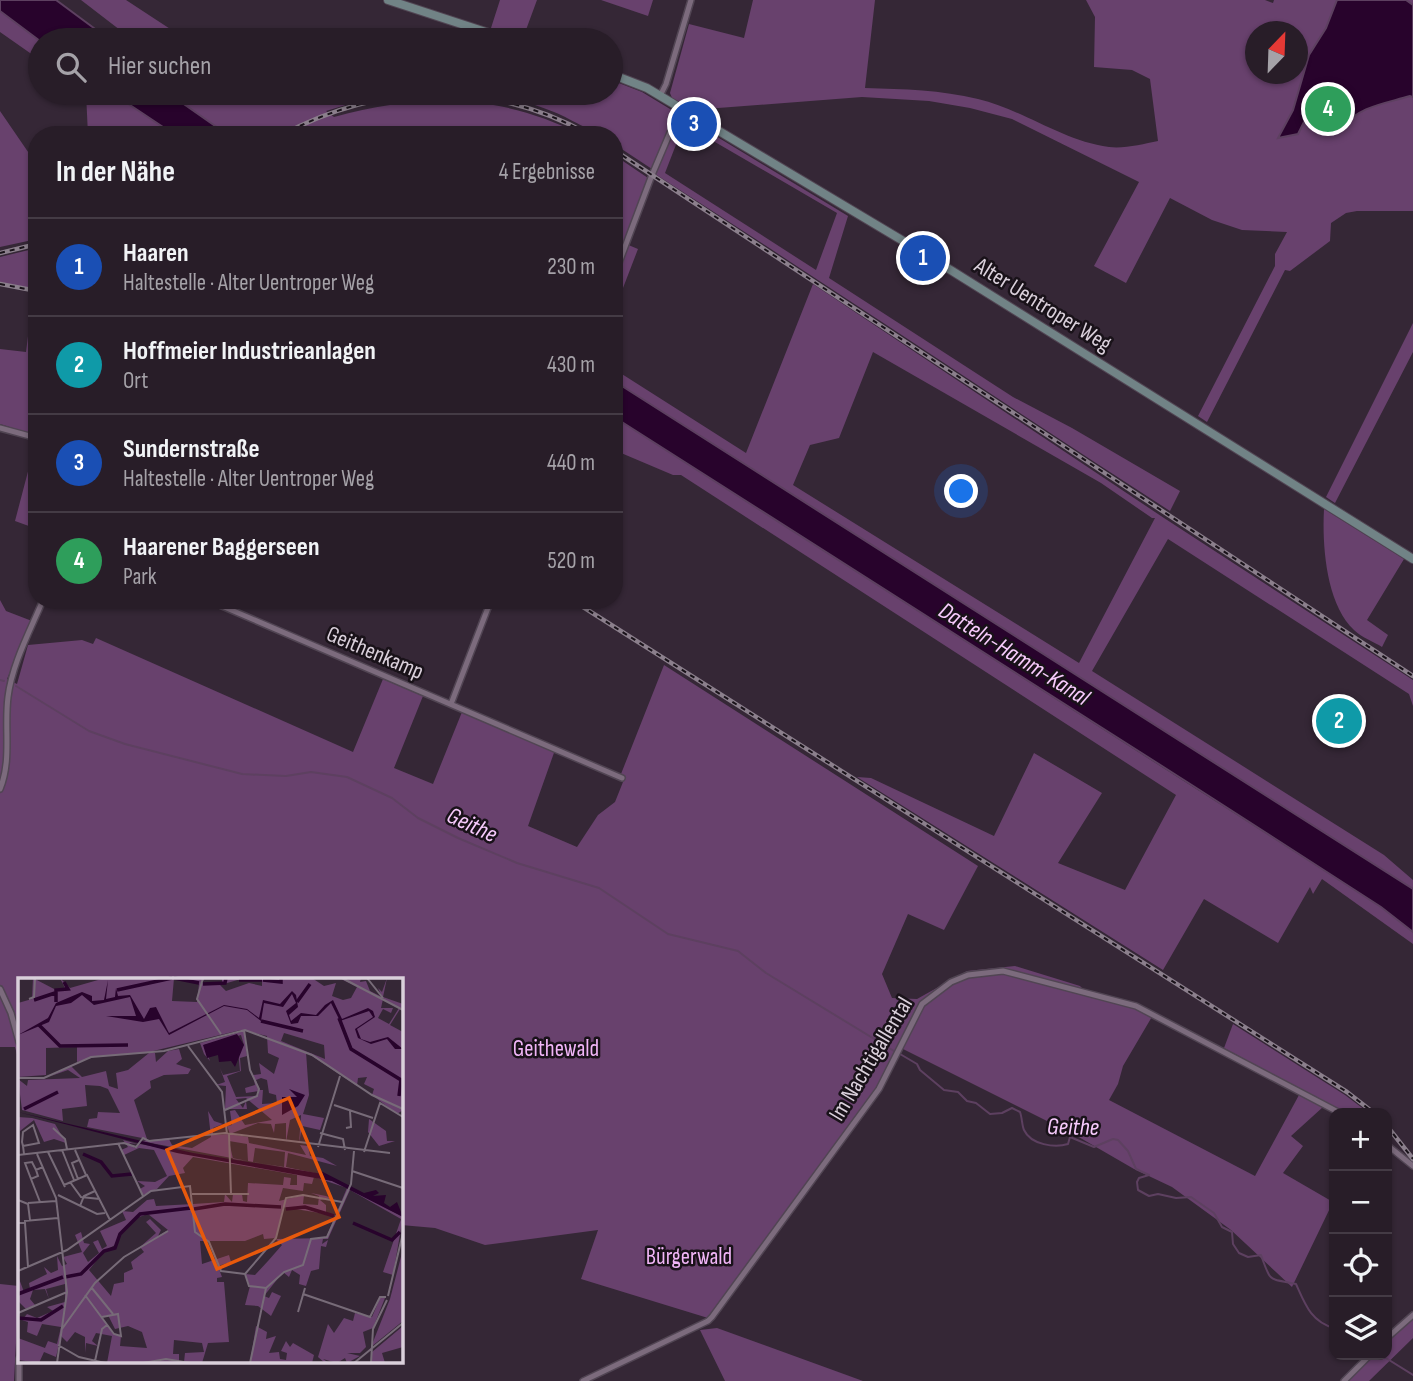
<!DOCTYPE html>
<html lang="de">
<meta charset="utf-8">
<style>
body{margin:0;font-family:"Sofia Sans Condensed",sans-serif;background:#342a34;color:#f1f3f6}
.controls{position:absolute;right:21px;bottom:21px;display:grid;overflow:hidden;border-radius:14px;box-shadow:0 2px 5px #0004}
.controls button{width:63px;height:63px;display:grid;place-items:center;padding:0;border:0;border-bottom:2px solid #443b45;background:#281d28;color:#f1f3f6;font:35px sans-serif}
.compass{position:absolute;left:1245px;top:21px;width:63px;height:63px;border-radius:50%;background:#281d28;box-shadow:0 2px 5px #0004;rotate:23deg}
.you{position:absolute;left:962px;top:492px;width:24px;height:24px;margin:-18px;border:5px solid #fff;border-radius:50%;background:#1a73e8;box-shadow:0 0 0 10px #1a73e833}
.badge{display:grid;place-items:center;width:46px;height:46px;border-radius:50%;background:#ea580c;color:#fff;font-size:23px;font-weight:700}
.pin{position:absolute;translate:-50% -50%;border:4px solid #fff;box-shadow:0 2px 7px #0006}
.list{margin:0;padding:0;list-style:none}
h2{display:flex;justify-content:space-between;align-items:center;height:91px;margin:0;padding:0 28px;font-size:30px}
h2 small{font-size:23px;font-weight:400;color:#a5a2a8}
.list li{display:grid;grid-template-columns:46px 1fr auto;gap:21px;align-items:center;box-sizing:border-box;height:98px;padding:0 28px;border-top:2px solid #443b45}
.list b{display:block;font-size:26px;white-space:nowrap}
.list p{margin:0;font-size:23px;white-space:nowrap;color:#a5a2a8}
.list em{font-size:23px;font-style:normal;color:#a5a2a8}
.icon{flex:none;width:38px;height:38px;fill:none;stroke:currentColor;stroke-width:2;stroke-linecap:round;stroke-linejoin:round}
.map{position:relative;flex:none;width:1413px;height:1381px;overflow:hidden}
.search{position:absolute;background:#281d28;box-shadow:0 2px 5px #0004;left:28px;top:28px;width:595px;height:77px;display:flex;align-items:center;gap:18px;box-sizing:border-box;padding:0 24px;border-radius:38px;color:#a5a2a8;font-size:26px}
.panel{position:absolute;background:#281d28;box-shadow:0 2px 5px #0004;left:28px;top:126px;width:595px;height:483px;border-radius:28px}
.map>svg:first-child{display:block}
.green{fill:#68416d;fill-rule:evenodd}
.water{fill:#28032c;stroke:#5d4060;stroke-width:2}
.lines{fill:none;stroke-linecap:round;stroke-linejoin:round}
.stream{stroke:#5d4060;stroke-width:2}
.street-casing{stroke:#514553;stroke-width:8}
.secondary-casing{stroke:#514553;stroke-width:10}
.street{stroke:#7c6b7d;stroke-width:5}
.secondary{stroke:#718386;stroke-width:8}
.rail-casing{stroke:#8b7f8c;stroke-width:4.5}
.rail{stroke:#191219;stroke-width:2;stroke-dasharray:5;stroke-linecap:butt}
.labels{text-anchor:middle;dominant-baseline:central;stroke-width:5;stroke-linejoin:round;paint-order:stroke}
.street-label{font-size:23px;fill:#dad0db;stroke:#191219}
.park-label{font-size:23px;fill:#f1b5f7;stroke:#191219}
.water-label{font-size:24px;font-style:italic;fill:#f8cbfd;stroke:#191219}
.inset-river{fill:none;stroke:#28032c;stroke-width:3.5}
.inset-road{fill:none;stroke:#776b78;stroke-width:2}
.view{fill:#e8590c;fill-opacity:0.15;stroke:#e8590c;stroke-width:3.5}
.inset-edge{fill:none;stroke:#dad0db;stroke-width:3.5}
</style>
<div class="map">
<svg width="1413" height="1381" viewBox="0 0 1413 1381">
<rect width="100%" height="100%" fill="#352736"/>
<path class="green" d="M81,0H126L187,40H133Z
M500,0H537L523,38L491,28Z
M601,0H653L648,16Z
M753,0H875L865,88C904,89 941,90 978,99C1024,110 1063,141 1109,147C1124,149 1143,144 1158,141L1150,79L1132,70L1094,67L1095,17L1086,0H1265L1273,3L1274,0H1413V211H1357L1346,213L1331,223L1330,241L1290,271L1285,270L1207,422L1198,416L1275,266V254L1287,232L1242,230L1212,220L1170,198L1126,283L1094,266L1139,182L1012,119L970,108L929,101L862,97L692,110L672,98L670,93L689,24L744,38ZM1256,32H1298V74H1256Z
M0,11L40,41V60L0,32Z
M611,80L642,92L675,112L652,169L614,144V135C593,135 574,120 554,112C532,103 508,96 485,93H611Z
M86,93H112L175,135H88Z
M168,93H407L359,101L326,111L334,117C423,93 499,93 582,135H228Z
M0,111L37,165V239L0,247Z
M681,115L848,216L829,278L1013,397L1072,428L1180,491L1170,511C998,400 828,285 655,174ZM684,124L837,213L816,270L665,173Z
M614,155L648,178L626,244L638,249L618,301L614,324Z
M37,248V289L0,283V257Z
M813,284L1164,518L1413,680V706L1409,694L1168,539L1092,671L1384,855L1413,880V889L614,381V369L746,453ZM873,352L1101,483L1152,518H1155L1079,663L793,485L810,445L839,438Z
M37,310V406L32,434L0,424V349L26,352L28,336L31,335L36,330Z
M1413,323V352L1335,503L1326,497Z
M614,417L1381,907L1413,932V944L1322,879L1313,894L1310,887L1278,943L1204,899L1163,970L857,777L871,778L994,836L1034,753L1102,793L1058,863L1125,890L1176,795L681,475H673L614,450Z
M36,441H37V529L15,521Z
M1324,509L1404,559L1367,620L1388,635L1382,647C1374,642 1361,637 1354,630C1326,604 1322,545 1324,509Z
M0,600L6,611L32,621L7,679L17,684L28,645L82,640L93,644L96,638L353,752L383,679L423,696L394,768L433,784L462,712L555,750L528,826L577,847L598,815L615,802L625,777L621,774L664,665L978,866L944,930L908,914L882,974L892,998L917,999L967,971L1015,966L1080,986L1087,993L1153,1015L1123,1066L1118,1084L1109,1100L1255,1176L1299,1095L1323,1107L1291,1136L1303,1146L1283,1173L1333,1202L1292,1287L1231,1230L1172,1187L1134,1169L1077,1136L899,1047L886,1076L708,1318L581,1279L598,1230L485,1245L435,1228L401,1225V980H19V1062L15,1047H0Z
M1233,1024L1345,1095L1369,1113H1344L1224,1048Z
M0,1284L19,1286L14,1381H0Z
M1413,1319V1338L1369,1381H1348L1374,1355H1387V1342Z
M717,1328L863,1381H725L700,1330Z"/>
<path class="water" d="M0,0H56L110,40L40,41L0,11Z
M1337,0H1406L1413,5V97L1410,96C1383,104 1360,106 1341,128L1307,116L1298,134L1278,138L1293,110L1309,55L1326,28Z
M112,93H168L228,135H175Z
M614,381L1413,889V932L1381,907L1198,789L614,417Z"/>
<g class="lines">
<path class="stream" d="M0,680L4,681
M16,686L89,731L125,744L242,774L286,776L311,772L347,777L392,798L418,818L458,838L517,863L599,888L668,934L738,951L766,973L894,1051
M900,1054L917,1064L920,1070L944,1090L958,1092L967,1101L976,1103L990,1114L1002,1113L1012,1108L1020,1112C1022,1117 1022,1126 1024,1130C1031,1145 1055,1148 1068,1144L1070,1137L1094,1147L1113,1139L1118,1140L1128,1151L1136,1169L1149,1175L1139,1178L1137,1182L1138,1190L1149,1196L1158,1194L1176,1198L1191,1197L1214,1213L1222,1227L1232,1232L1233,1244L1239,1253L1248,1257L1261,1255C1271,1284 1269,1278 1296,1284C1305,1304 1311,1322 1334,1328
M1381,1355L1413,1375"/>
<defs>
<path id="street" d="M660,96L666,84L691,0
M614,276L652,175L680,109
M0,428L37,438
M208,600L622,778
M451,704L491,600
M0,789C12,760 4,728 8,697C12,664 30,631 43,600
M0,989L11,1013L19,1042
M1387,1145L1413,1166
M1387,1338L1413,1315
M19,1381V1359
M583,1381L708,1321L712,1317L879,1089L922,1004L951,982L968,975L1003,971L1136,1006L1340,1113
M1344,1381L1370,1355"/>
<path id="secondary" d="M388,0L510,40
M611,74L647,88L925,254L1413,559"/>
</defs>
<use href="#street" class="street-casing"/>
<use href="#secondary" class="secondary-casing"/>
<use href="#street" class="street"/>
<use href="#secondary" class="secondary"/>
<defs>
<path id="rail" d="M282,135C380,82 492,80 590,135
M614,150L1413,676
M0,253L37,244
M0,284L37,291
M572,600L1347,1092L1374,1113
M1387,1126L1413,1159"/>
</defs>
<use href="#rail" class="rail-casing"/>
<use href="#rail" class="rail"/>
</g>
<g class="labels">
<g class="street-label">
<text transform="translate(1043 305) rotate(32)">Alter Uentroper Weg</text>
<text transform="translate(375 653) rotate(23)">Geithenkamp</text>
<text transform="translate(871 1059) rotate(-59)">Im Nachtigallental</text>
</g>
<g class="park-label">
<text x="556" y="1049">Geithewald</text>
<text x="689" y="1257">Bürgerwald</text>
</g>
<g class="water-label">
<text transform="translate(1014 654) rotate(32)">Datteln-Hamm-Kanal</text>
<text transform="translate(472 825) rotate(25)">Geithe</text>
<text transform="translate(1073 1127) rotate(1)">Geithe</text>
</g>
</g>
<g transform="translate(18 978)">
<rect width="385" height="385" fill="#352736"/>
<path d="M15,0L38,12L47,10L42,0L52,10L87,0H187L184,5L194,7L204,6V0H294L306,8L318,5L314,18L325,22L333,20L339,9L325,2L343,0L342,4L348,3L352,13L364,19L360,10L364,14L369,0L365,19L385,26V33L382,31L372,47L385,54V132L379,136L354,117L356,111L346,106L349,99L340,100L339,108L288,74L291,117L285,136L306,140L302,152L284,148L281,166L283,137L272,142L268,164V145L257,146L256,155L253,146L240,145L212,156L230,159L231,165L288,177L282,167L290,168L292,178L305,180L319,188L270,175L268,189L306,197L122,163L165,159L151,161L154,167L174,170L193,159L190,133L196,143L205,146L195,150V157L212,156L209,148L214,147L212,133L217,132L227,147L254,142L228,120L218,121L225,130L228,123L229,131H207L208,108L198,107L207,104L202,90L205,97L222,93L220,72L226,67L223,57L186,67L192,83L186,76L182,65L226,53L229,78L222,80L223,93L209,98L218,119L240,118L241,113L228,115L227,110L237,107L235,97L243,96L241,85L256,96L261,80L250,75L249,58L223,52L131,74L137,75L138,84L150,73L161,71L164,81L158,86L173,91L170,96L146,97L132,103L133,110L116,122L129,161L69,149L71,141L79,140L80,134L102,135L90,111L82,108L67,107L69,128L44,131L45,143L4,132L0,101L9,108L10,102L62,100L50,92L33,98L53,88L64,99L88,93L91,108L100,111L98,95L110,92L131,75L80,78L59,84V69L28,70V97L0,99V25L14,21ZM156,0L181,6L179,24L154,23ZM223,1L244,2V8L231,5L208,13L202,7ZM365,21L381,30L371,46L360,40L365,31L373,35L375,30H363ZM266,55L306,67L307,81L263,63ZM243,100L249,102L251,115L258,117L259,125L244,126L245,112H241L238,102ZM211,163L229,166L230,183L215,181ZM237,170L267,174L266,189L235,184ZM0,139L14,140L37,146L48,165L36,161L26,164L16,142L2,153ZM351,141L368,153L369,163H377L361,168L350,154ZM105,162L120,166L111,165L117,170L122,166L301,199L314,203L331,210L385,239L375,297L365,294L383,241L332,212L310,261H305L304,266L310,262L308,269L303,268L301,291L293,293L288,308L281,306L282,297L274,292L271,299L265,294L246,318L251,320L254,314L263,318L253,338L240,328L227,327L232,308L227,296L237,297L250,283L264,267L258,261L308,260L329,210L296,199L294,206L286,205L285,213L265,210L261,223L286,217L285,226L300,227L301,218L293,215L308,218L313,220L302,222L308,227V236L265,229L258,260L246,261L245,256L227,263H182L184,286L211,277L213,284L200,288L204,299L199,300V304H206L211,364L190,365L184,385H89L94,358L78,355L74,363L80,368L68,365L67,375V359L57,354L49,364L43,358L38,379L26,374L21,385L0,382V360L27,370L30,363L39,366L43,349L24,346L19,358L9,354L10,344L4,342L9,336L19,340L35,333L29,329L47,324V306L28,311L31,321L27,311L15,312L12,321L17,327L8,331L0,323V298L6,314L12,311L11,305L29,296L26,289L33,295L40,292L39,278L44,288L49,286L45,279L64,274L57,257L63,254L66,265L72,266L65,275L70,284L81,275L75,264L80,262L84,271L89,268L82,253L108,242L104,233L115,234L129,222L136,221L138,228L175,226L206,224L207,216L214,224L215,216H224L225,223L229,224L230,205L265,207L266,199L273,200L272,207H279V197L175,179L165,190L167,195L151,198L139,211L125,217L122,211L127,208L119,203L137,204L149,198L136,172L121,170L106,177L103,172L110,169ZM130,236L150,252L140,258L143,252L132,241L128,244L138,255L122,269L126,274L113,284L115,291L106,295V304L96,306L93,318L71,292L86,273L99,266L101,257L118,240ZM90,337L97,351L110,348L124,354L129,370L102,368L103,358L95,355L84,339ZM156,362L184,365L186,374L167,375L166,384L161,383V376H155ZM385,271V343L353,369L372,321ZM362,320H367L355,350L345,354L348,369L342,375H329L342,378L329,385L327,380L319,385L305,381L311,385H307L300,379L310,346L316,355L326,340L335,343L337,335L354,339ZM238,348L249,354L248,361L258,358L251,375L261,374L262,381L268,382L269,375L263,373L268,363L272,369L275,365L296,377L294,385H232ZM385,348V369L364,375L367,385H353L354,374Z" fill="#68416d" fill-rule="evenodd"/>
<path d="M90,2L88,21L97,19L98,10L100,18L112,17L126,41L132,30L138,29L151,55L206,27L229,31L241,40L245,22L262,26L274,13L278,17L280,29L271,37L273,43L283,35L298,37L307,27L315,22L324,41L350,30L355,33L357,39L339,51L343,61L352,64L370,59L385,71H377L369,61L353,66L340,60L337,51L355,39L351,33L322,43L313,25L300,38H283L280,45L273,46L268,33L278,25L274,16L265,29L246,25L243,43L229,32L206,28L151,57L141,41L125,44L88,38H118L112,19L76,27L64,17L53,25L38,28L31,44L0,57L30,40L38,25L64,14L74,18V23L86,22ZM219,56L226,67L217,89L213,83L201,84L200,77L189,80L185,67ZM271,111L287,117L280,128L264,137V119H279ZM0,134L175,175L305,196L301,192L346,215L358,212L361,215L355,218L368,217L366,225L372,229L379,224L385,239L314,203L159,175Z" fill="#28032c"/>
<path class="inset-river" d="M156,0L181,5M221,2H244M245,2L263,4V0M185,6L207,5L208,0M99,12L154,0M16,22L37,15M38,24V12L50,11L46,4M279,24L292,6M321,40L333,71L383,102L381,118M243,43L285,53M21,47L42,68L110,67M6,131L40,114M65,176L83,184L94,198L114,196M176,231L207,226L263,229M268,231L287,229L316,238M335,245L374,262L382,254M47,299L63,296L86,273L97,270L102,256L122,236L173,230M0,316L45,299M0,340L23,342L45,328"/>
<path class="inset-road" d="M185,0L179,21L203,56M324,0L385,32M349,0L365,20M11,21L16,19L17,0M170,68L204,114L209,156M0,100H26L73,79L146,73L227,52L294,77L354,117L385,131M316,127L355,140M207,132L239,118L241,111L232,92L226,52M35,150L47,161L49,171M328,150L333,149L332,133M302,155L325,161L327,172M211,156L213,216M100,165L125,218M5,168L21,165L15,147L5,154L4,164L5,168L6,176M300,169L322,98M44,172L56,202M57,172L68,197M30,174L47,209M346,174L362,125L385,139M19,176L38,220L49,314L39,385M0,177L106,165L118,169L125,160L131,163L207,155L372,175M18,192L20,198L13,201L7,185L14,184L18,192L25,189M334,193L385,210M13,201L22,224M60,201L54,185L61,182M52,204L63,219L82,221M46,207L69,197L92,242M174,216H231M40,217L79,236L87,235M0,222L10,226L12,242M10,225L38,223M62,228L66,218L77,213M6,243L40,240M0,245H7L10,289M0,293L49,272L133,213L172,208L177,254L191,264L203,293L227,296M227,296L258,260L268,220L285,217L324,224M227,296L231,308L248,310M73,309L95,336M285,316L352,339L362,319H368M67,317L96,356L103,358L100,336L84,339M370,318L385,255M280,334L287,310M0,335L49,314M44,351L77,305L106,279L150,253M40,367L61,379L87,385M77,383L84,351L89,347M125,385L148,381L172,385M232,385L248,310L266,294L285,287L293,261L309,259L333,206L336,173M336,385L385,345M353,385L355,351L369,322"/>
<path class="view" d="M271,120L321,239L199,291L149,172Z"/>
<rect width="385" height="385" class="inset-edge"/>
</g>
</svg>
<div class="controls">
<button>+</button>
<button>−</button>
<button><svg class="icon" aria-label="locate" viewBox="0 0 24 24"><circle cx="12" cy="12" r="6"/><path d="M12 2v4M12 18v4M2 12h4M18 12h4"/></svg></button>
<button><svg class="icon" aria-label="layers" viewBox="0 0 24 24"><path d="M12 4l9 5-9 5-9-5zM3 14l9 5 9-5"/></svg></button>
</div>
<svg class="compass" viewBox="-18 -18 36 36"><path d="M0-13l5 13h-10z" fill="#e53935"/><path d="M0 13l5-13h-10z" fill="#a5a2a8"/></svg>
<div class="you"></div>
<div class="pin badge" style="left:923px;top:258px;background:#1a4fb4">1</div>
<div class="pin badge" style="left:1339px;top:721px;background:#0f9aa8">2</div>
<div class="pin badge" style="left:694px;top:124px;background:#1a4fb4">3</div>
<div class="pin badge" style="left:1328px;top:109px;background:#2e9e5b">4</div>
<div class="search"><svg class="icon" aria-label="search" viewBox="0 0 24 24"><circle cx="10" cy="10" r="6"/><path d="M15 15l6 6"/></svg>Hier suchen</div>
<section class="panel">
<h2>In der Nähe<small>4 Ergebnisse</small></h2>
<ul class="list">
<li><span class="badge" style="background:#1a4fb4">1</span><div><b>Haaren</b><p>Haltestelle · Alter Uentroper Weg</p></div><em>230 m</em></li>
<li><span class="badge" style="background:#0f9aa8">2</span><div><b>Hoffmeier Industrieanlagen</b><p>Ort</p></div><em>430 m</em></li>
<li><span class="badge" style="background:#1a4fb4">3</span><div><b>Sundernstraße</b><p>Haltestelle · Alter Uentroper Weg</p></div><em>440 m</em></li>
<li><span class="badge" style="background:#2e9e5b">4</span><div><b>Haarener Baggerseen</b><p>Park</p></div><em>520 m</em></li>
</ul>
</section>
</div>
